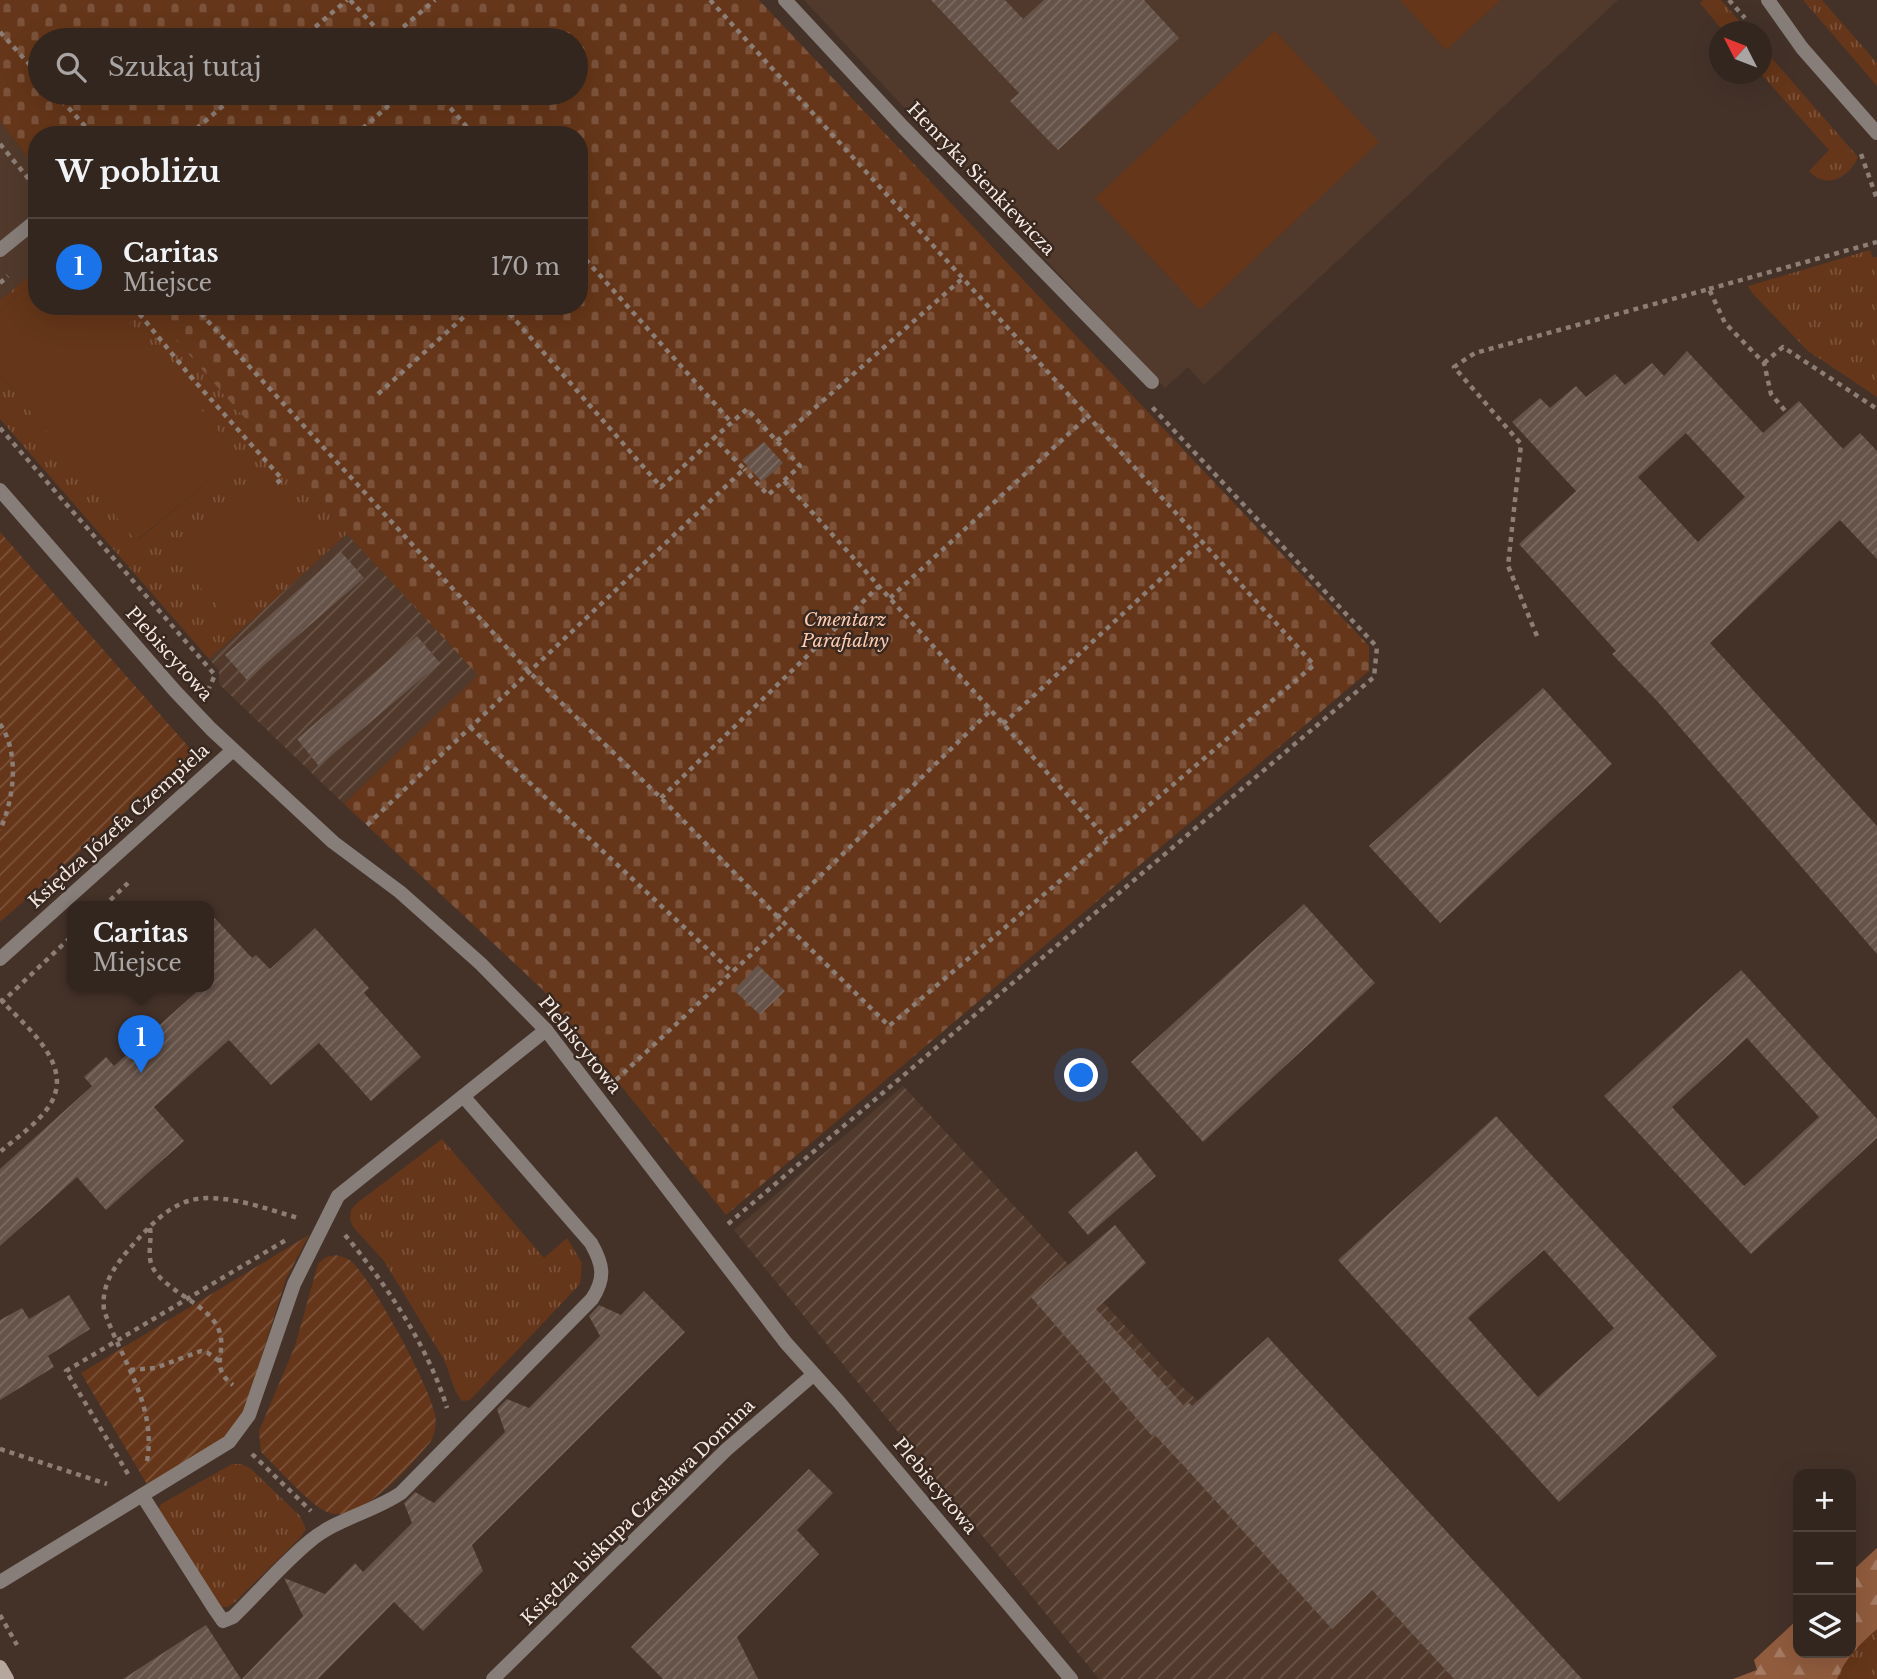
<!DOCTYPE html>
<html lang="pl">
<meta charset="utf-8">
<style>
body{margin:0;font-family:"Libre Baskerville",serif;background:#3e322c;color:#f1f3f6}
.controls{position:absolute;right:21px;bottom:21px;display:grid;overflow:hidden;border-radius:14px;box-shadow:0 7px 28px #0002}
.controls button{width:63px;height:63px;display:grid;place-items:center;padding:0;border:0;border-bottom:2px solid #4e433d;background:#33261f;color:#f1f3f6;font:35px sans-serif}
.compass{position:absolute;left:1709px;top:21px;width:63px;height:63px;border-radius:50%;background:#33261f;box-shadow:0 7px 28px #0002;rotate:312deg}
.you{position:absolute;left:1082px;top:1076px;width:24px;height:24px;margin:-18px;border:5px solid #fff;border-radius:50%;background:#1a73e8;box-shadow:0 0 0 10px #1a73e833}
.badge{display:grid;place-items:center;width:46px;height:46px;border-radius:50%;background:#1a73e8;color:#fff;font-size:23px;font-weight:700}
.pin{position:absolute;translate:-50% -58px;filter:drop-shadow(0 2px 4px #0008)}
.pin::after{content:'';position:absolute;top:37px;width:24px;height:21px;background:inherit;clip-path:polygon(0 0,100% 0,50% 100%)}
.popup{position:absolute;left:67px;top:901px;width:147px;height:91px;box-sizing:border-box;display:grid;place-content:center;border-radius:14px;background:#33261f;filter:drop-shadow(0 2px 5px #0005);font-size:23px;white-space:nowrap;color:#a9a5a4}
.popup b{font-size:26px;color:#f1f3f6}
.popup::after{content:'';position:absolute;left:50%;top:100%;margin-left:-14px;border:14px solid transparent;border-top-color:#33261f}
.list{margin:0;padding:0;list-style:none}
h2{display:flex;justify-content:space-between;align-items:center;height:91px;margin:0;padding:0 28px;font-size:30px}
h2 small{font-size:23px;font-weight:400;color:#a9a5a4}
.list li{display:grid;grid-template-columns:46px 1fr auto;gap:21px;align-items:center;box-sizing:border-box;height:98px;padding:0 28px;border-top:2px solid #4e433d}
.list b{display:block;font-size:26px;white-space:nowrap}
.list p{margin:0;font-size:23px;white-space:nowrap;color:#a9a5a4}
.list em{font-size:23px;font-style:normal;color:#a9a5a4}
.icon{flex:none;width:38px;height:38px;fill:none;stroke:currentColor;stroke-width:2;stroke-linecap:round;stroke-linejoin:round}
.map{position:relative;flex:none;width:1877px;height:1679px;overflow:hidden}
.search{position:absolute;background:#33261f;box-shadow:0 7px 28px #0002;left:28px;top:28px;width:560px;height:77px;display:flex;align-items:center;gap:18px;box-sizing:border-box;padding:0 24px;border-radius:38px;color:#a9a5a4;font-size:26px}
.panel{position:absolute;background:#33261f;box-shadow:0 7px 28px #0002;left:28px;top:126px;width:560px;height:189px;border-radius:28px}
.map>svg:first-child{display:block}
.built{fill:#513a2c}
.industrial{fill:url(#industrial-furrows)}
.grass{fill:url(#grass-tufts)}
.forest{fill:url(#forest-firs)}
.cemetery{fill:url(#cemetery-stones);fill-rule:evenodd}
.park{fill:#653619}
.garden{fill:url(#garden-furrows)}
.building{fill:url(#building-hatch);fill-rule:evenodd}
.lines{fill:none;stroke-linecap:round;stroke-linejoin:round}
.path{stroke:#8c7d75;stroke-width:4.5;stroke-dasharray:5 5;stroke-linecap:butt}
.lane{stroke:#877e79;stroke-width:14}
.street{stroke:#877e79;stroke-width:14}
.secondary{stroke:#b5a69e;stroke-width:14}
.labels{text-anchor:middle;dominant-baseline:central;stroke-width:5;stroke-linejoin:round;paint-order:stroke}
.street-label{font-size:18px;fill:#f4e9e2;stroke:#39281f}
.park-label{font-size:18px;font-style:italic;fill:#fccbb0;stroke:#39281f}
</style>
<div class="map">
<svg width="1877" height="1679" viewBox="0 0 1877 1679">
<defs>
<pattern id="industrial-furrows" width="10" height="10" patternUnits="userSpaceOnUse" patternTransform="scale(1.75)"><rect width="10" height="10" fill="#513a2c"/><path d="M-1 1l2-2M0 10L10 0M9 11l2-2" fill="none" stroke="#6b564a"/></pattern>
<pattern id="grass-tufts" width="24" height="20" patternUnits="userSpaceOnUse" patternTransform="scale(1.75)"><rect width="24" height="20" fill="#653619"/><path d="M3 7l-1-3M5 7V3M7 7l1-3M15 17l-1-3M17 17v-4M19 17l1-3" fill="none" stroke="#7c533a"/></pattern>
<pattern id="forest-firs" width="22" height="20" patternUnits="userSpaceOnUse" patternTransform="scale(1.75)"><rect width="22" height="20" fill="#915c3e"/><path d="M5 1l3.5 6h-7zM16 11l3.5 6h-7z" fill="#a67b63"/></pattern>
<pattern id="cemetery-stones" width="16" height="16" patternUnits="userSpaceOnUse" patternTransform="scale(1.75)"><rect width="16" height="16" fill="#653619"/><path d="M2 7V4a2 2 0 0 1 4 0v3zM10 15v-3a2 2 0 0 1 4 0v3z" fill="#7c533a"/></pattern>
<pattern id="garden-furrows" width="10" height="10" patternUnits="userSpaceOnUse" patternTransform="scale(1.75)"><rect width="10" height="10" fill="#653619"/><path d="M-1 1l2-2M0 10L10 0M9 11l2-2" fill="none" stroke="#7c533a"/></pattern>
<pattern id="building-hatch" width="6" height="6" patternUnits="userSpaceOnUse" patternTransform="scale(1.75)"><rect width="6" height="6" fill="#655248"/><path d="M-1 1l2-2M0 6l6-6M5 7l2-2" fill="none" stroke="#7c6b62"/></pattern>
</defs>
<rect width="100%" height="100%" fill="#443229"/>
<path class="built" d="M804,0H1618L1204,385L1188,367L1165,388Z
M0,121L37,170V270L0,300Z"/>
<path class="industrial" d="M347,534L479,675L344,804L219,684V670L209,659Z
M903,1086L1178,1383L1198,1401L1454,1679H1099L734,1230Z"/>
<path class="grass" d="M1703,0H1721L1748,31H1723L1700,3Z
M1803,0H1822L1877,63V86Z
M1762,47L1858,157C1849,178 1826,190 1809,171L1829,150L1761,74Z
M1870,250L1873,257H1877V397L1808,351L1752,293L1748,286Z
M37,270V279L0,310V300Z
M116,306H146L347,534L209,659L0,419V374L137,541L238,456Z
M442,1139L544,1258L567,1238L582,1263L580,1284L470,1400L462,1401C453,1391 450,1371 443,1358L384,1261L353,1227L350,1219L351,1210L357,1203Z
M232,1464H241L250,1468L300,1516L306,1529L301,1537L235,1602L228,1607H220L158,1509L161,1504Z
M1877,1548V1679H1733L1757,1670L1754,1660L1798,1619V1653H1851V1572Z"/>
<path class="forest" d="M1877,1548V1629C1860,1644 1845,1658 1837,1679H1733L1757,1670L1754,1660L1798,1619V1653H1851V1572Z"/>
<path class="cemetery" d="M0,0H759L1369,646V671L726,1215L542,989L344,804L478,675L347,534L146,306H579V135H37V170L0,121ZM40,40H576V93H40Z"/>
<path class="park" d="M1400,0H1501L1446,50Z
M1275,31L1379,142L1200,310L1095,198Z
M37,279V306H116L239,456L136,541L0,374V310Z
M268,480L319,538L229,619L177,561Z"/>
<path class="garden" d="M0,532L193,752L0,922Z
M309,1235L286,1279L245,1409C226,1447 183,1464 148,1486L81,1373Z
M336,1255C342,1257 346,1257 351,1261C373,1281 429,1385 435,1414C437,1424 435,1432 431,1441C413,1463 357,1529 325,1511C307,1502 277,1467 261,1452L259,1431L295,1346L318,1264L326,1257Z"/>
<path class="building" d="M931,0H1005L1023,19L1044,0H1144L1179,38L1058,150L1010,101L1019,93Z
M1687,351L1763,433L1799,401L1843,449L1860,433L1877,451V559L1840,520L1710,643L1877,826V954L1658,702L1612,654L1616,651L1519,544L1576,491L1512,422L1540,398L1550,408L1576,386L1586,397L1615,374L1625,385L1652,363L1664,376ZM1686,433L1745,497L1698,542L1638,477Z
M764,442L783,463L762,482L742,460Z
M341,552L364,578L247,680L225,655Z
M417,636L440,663L319,766L297,739Z
M1543,688L1612,764L1440,923L1369,846Z
M1304,904L1375,983L1203,1142L1131,1062Z
M209,912L252,958L256,955L270,969L315,928L369,988L364,993L421,1057L371,1101L319,1043L271,1085L229,1040L154,1107L184,1141L106,1210L77,1177L0,1246V1169L92,1086L84,1077L106,1057L114,1066L202,987H209Z
M758,965L785,991L760,1015L734,990Z
M1741,970L1877,1119V1138L1751,1254L1604,1096ZM1747,1038L1819,1117L1744,1186L1672,1107Z
M1496,1116L1717,1356L1559,1502L1338,1260ZM1544,1250L1614,1328L1538,1397L1468,1318Z
M1136,1151L1156,1176L1088,1235L1068,1212Z
M1115,1225L1146,1263L1096,1309L1184,1406L1189,1403L1192,1406L1268,1337L1582,1679H1454L1372,1590L1332,1629L1183,1465L1154,1434L1152,1436L1031,1297Z
M644,1291L685,1332L472,1545L483,1571L423,1631L394,1602L318,1679H242L303,1616L284,1578L325,1594L355,1563L363,1572L412,1523L404,1503L415,1492L434,1503L505,1432L497,1409L507,1399L529,1408L600,1336L589,1316L599,1305L621,1315Z
M69,1295L90,1329L48,1356L54,1367L0,1400V1320L22,1308L29,1319Z
M809,1469L833,1493L797,1530L819,1554L737,1637L758,1679H663L631,1647Z
M206,1625L241,1679H123Z"/>
<g class="lines">
<path class="path" d="M350,0L387,40
M710,0L1314,665L889,1026L778,917L991,710
M1729,0L1745,18
M0,32L40,76
M300,40L347,0
M388,40L435,0
M55,93L93,135
M437,93L474,135
M189,135L238,93
M355,135L403,93
M0,144L37,189
M1861,154L1877,199
M579,252L731,422
M0,283L8,276
M1709,289L1877,242
M133,306L191,377L282,479L273,486
M194,306L529,672L661,798L778,917
M503,306L661,487L714,438
M1764,363L1783,347L1877,409
M378,394L476,306
M0,428L215,675L209,688
M777,441L963,278
M784,481L1107,839
M890,598L1087,417
M1537,636L1508,566L1521,444L1454,367L1475,353L1709,289L1725,323L1764,363L1771,394L1787,413
M0,724C20,753 14,799 0,830
M1003,724L1202,541
M470,727L732,972
M661,798L879,586
M367,825L744,469L714,438L747,409L800,466L768,495L744,469
M103,907L128,883
M0,999C24,1025 74,1063 51,1103C40,1122 16,1138 0,1152
M1,1003L73,935
M616,1080L785,923
M728,1224L1374,677L1377,647L1152,407
M150,1228C152,1241 147,1254 152,1266C162,1289 205,1303 217,1326C230,1350 207,1366 233,1385
M345,1235C386,1284 428,1346 447,1408
M130,1370L155,1368L201,1351L208,1353L219,1361
M0,1449L107,1484
M252,1454L311,1511
M147,1461C157,1405 121,1360 104,1310C101,1285 114,1267 130,1248C146,1230 164,1209 188,1201C220,1191 267,1209 298,1218
M128,1474L66,1371L286,1240
M0,1615L17,1645"/>
<path class="lane" d="M0,250L37,220
M142,1495L214,1608L223,1621L233,1617C259,1592 283,1563 310,1541C336,1519 373,1512 401,1493L592,1299C606,1278 603,1264 591,1243L463,1096
M0,1582L229,1442L249,1415L294,1284L338,1196L546,1030"/>
<path class="street" d="M785,0L903,127L1152,382
M1768,0L1802,48L1877,133
M0,490L175,691L211,729L333,842L400,892L481,964L546,1030L786,1343L839,1402L1071,1679
M0,959L233,750
M493,1679L726,1450L813,1375"/>
<path class="secondary" d="M0,1667L7,1679"/>
</g>
<g class="labels">
<g class="street-label">
<text transform="translate(981 179) rotate(46)">Henryka Sienkiewicza</text>
<text transform="translate(169 654) rotate(48)">Plebiscytowa</text>
<text transform="translate(119 826) rotate(-42)">Księdza Józefa Czempiela</text>
<text transform="translate(580 1045) rotate(51)">Plebiscytowa</text>
<text transform="translate(935 1486) rotate(50)">Plebiscytowa</text>
<text transform="translate(638 1512) rotate(-44)">Księdza biskupa Czesława Domina</text>
</g>
<g class="park-label">
<text x="845" y="620">Cmentarz<tspan x="845" dy="21">Parafialny</tspan></text>
</g>
</g>
</svg>
<div class="controls">
<button>+</button>
<button>−</button>
<button><svg class="icon" aria-label="layers" viewBox="0 0 24 24"><path d="M12 4l9 5-9 5-9-5zM3 14l9 5 9-5"/></svg></button>
</div>
<svg class="compass" viewBox="-18 -18 36 36"><path d="M0-13l5 13h-10z" fill="#e53935"/><path d="M0 13l5-13h-10z" fill="#a9a5a4"/></svg>
<div class="you"></div>
<div class="pin badge" style="left:141px;top:1073px">1</div>
<div class="popup"><b>Caritas</b>Miejsce</div>
<div class="search"><svg class="icon" aria-label="search" viewBox="0 0 24 24"><circle cx="10" cy="10" r="6"/><path d="M15 15l6 6"/></svg>Szukaj tutaj</div>
<section class="panel">
<h2>W pobliżu<small></small></h2>
<ul class="list">
<li><span class="badge">1</span><div><b>Caritas</b><p>Miejsce</p></div><em>170 m</em></li>
</ul>
</section>
</div>
